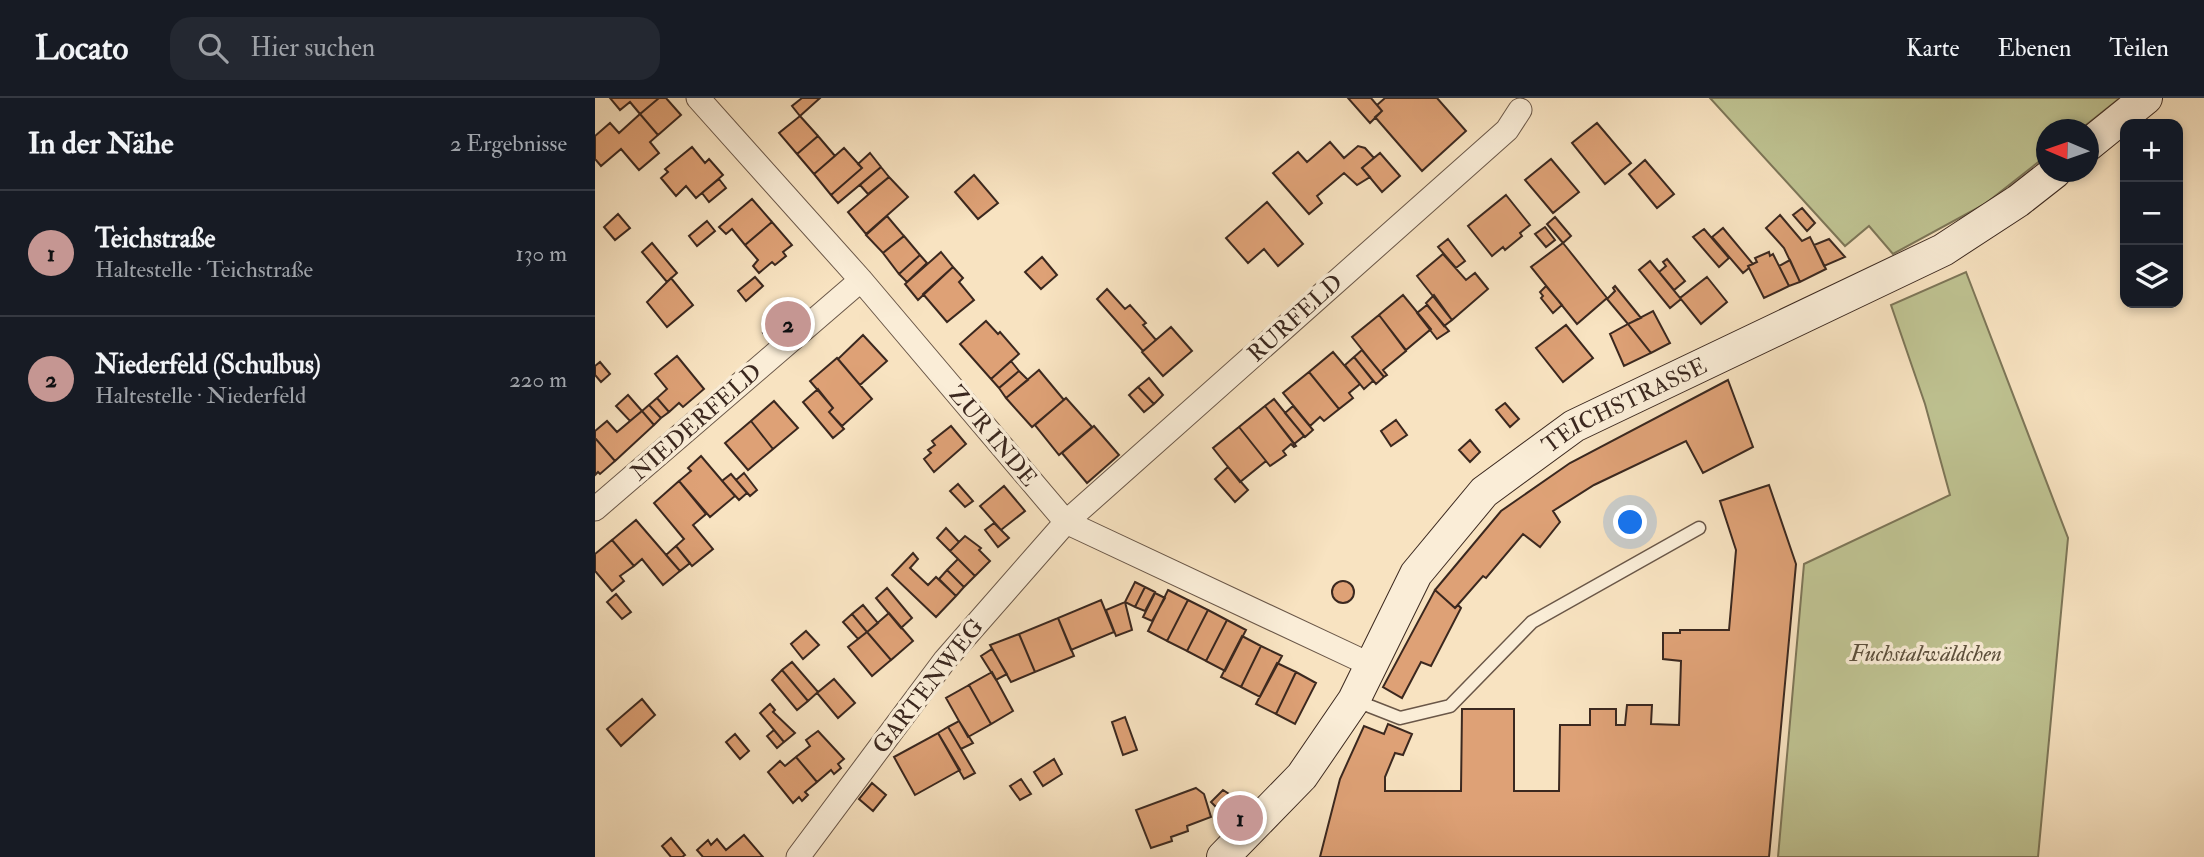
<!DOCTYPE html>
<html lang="de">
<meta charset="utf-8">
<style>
body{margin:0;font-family:"IM FELL Double Pica",serif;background:#242831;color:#f1f3f6}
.controls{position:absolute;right:21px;top:21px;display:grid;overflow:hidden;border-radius:14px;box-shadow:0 4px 10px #0003}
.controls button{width:63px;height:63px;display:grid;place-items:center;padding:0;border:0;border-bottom:2px solid #363941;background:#171b24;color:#f1f3f6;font:35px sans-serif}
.compass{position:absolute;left:1441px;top:21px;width:63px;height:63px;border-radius:50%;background:#171b24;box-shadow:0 4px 10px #0003;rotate:272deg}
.you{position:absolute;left:1036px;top:425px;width:24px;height:24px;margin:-18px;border:5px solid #fff;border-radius:50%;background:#1a73e8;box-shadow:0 0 0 10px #1a73e833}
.badge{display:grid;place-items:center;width:46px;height:46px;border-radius:50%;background:#c59692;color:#111;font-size:23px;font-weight:700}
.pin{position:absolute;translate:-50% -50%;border:4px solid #fff;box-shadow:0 2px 7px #0006}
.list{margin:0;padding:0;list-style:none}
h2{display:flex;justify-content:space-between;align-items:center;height:91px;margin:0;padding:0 28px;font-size:30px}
h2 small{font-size:23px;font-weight:400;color:#9ea1a6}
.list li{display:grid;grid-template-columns:46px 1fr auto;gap:21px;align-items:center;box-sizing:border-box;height:126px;padding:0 28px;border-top:2px solid #363941}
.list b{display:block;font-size:26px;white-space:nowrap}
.list p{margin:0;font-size:23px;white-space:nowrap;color:#9ea1a6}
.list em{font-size:23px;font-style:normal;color:#9ea1a6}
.icon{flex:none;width:38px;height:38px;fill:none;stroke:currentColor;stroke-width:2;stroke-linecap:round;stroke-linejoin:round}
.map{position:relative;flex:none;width:1609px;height:759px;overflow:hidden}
header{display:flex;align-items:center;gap:42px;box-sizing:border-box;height:98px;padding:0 35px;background:#171b24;border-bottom:2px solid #363941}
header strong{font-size:33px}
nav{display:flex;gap:38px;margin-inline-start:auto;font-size:24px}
.search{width:490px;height:63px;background:#242831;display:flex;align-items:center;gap:18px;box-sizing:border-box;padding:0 24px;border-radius:21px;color:#9ea1a6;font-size:26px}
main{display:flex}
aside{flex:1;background:#171b24}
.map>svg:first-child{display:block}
.green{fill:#bfc392;stroke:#7d7658;stroke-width:2}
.building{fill:#dea176;stroke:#3b281f;stroke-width:2}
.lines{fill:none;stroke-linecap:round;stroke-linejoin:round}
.service-casing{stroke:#6a5748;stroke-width:15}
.minor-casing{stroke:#6a5748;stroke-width:25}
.secondary-casing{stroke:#3b281f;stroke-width:34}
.service{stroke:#faedd7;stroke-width:12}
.minor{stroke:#faedd7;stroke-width:23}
.secondary{stroke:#faedd7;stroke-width:32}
.labels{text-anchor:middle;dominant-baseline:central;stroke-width:7;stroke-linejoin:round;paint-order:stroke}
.street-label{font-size:23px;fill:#3b281f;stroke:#faedd7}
.park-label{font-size:23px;font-style:italic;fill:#5c4f3c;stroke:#faedd7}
</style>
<header>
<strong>Locato</strong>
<div class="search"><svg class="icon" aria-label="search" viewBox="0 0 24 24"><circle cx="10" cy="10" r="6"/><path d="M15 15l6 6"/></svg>Hier suchen</div>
<nav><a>Karte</a><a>Ebenen</a><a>Teilen</a></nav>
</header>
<main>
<aside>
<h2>In der Nähe<small>2 Ergebnisse</small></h2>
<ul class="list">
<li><span class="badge">1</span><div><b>Teichstraße</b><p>Haltestelle · Teichstraße</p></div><em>130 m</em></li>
<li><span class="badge">2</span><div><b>Niederfeld (Schulbus)</b><p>Haltestelle · Niederfeld</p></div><em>220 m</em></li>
</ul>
</aside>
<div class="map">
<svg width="1609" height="759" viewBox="0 0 1609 759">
<rect width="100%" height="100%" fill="#f8e3c1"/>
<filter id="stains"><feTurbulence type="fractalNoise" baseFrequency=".00286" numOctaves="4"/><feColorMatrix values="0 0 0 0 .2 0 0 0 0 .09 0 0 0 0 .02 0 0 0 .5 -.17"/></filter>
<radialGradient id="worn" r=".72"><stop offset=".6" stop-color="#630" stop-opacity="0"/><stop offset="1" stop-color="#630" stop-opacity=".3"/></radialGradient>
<path class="green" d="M1115,0H1525L1486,31L1451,32V58L1390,106L1298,156L1274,128L1250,148Z
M1371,174L1473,440L1443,759H1183L1209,466L1355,397L1330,306L1296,207Z"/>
<path class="building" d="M15,0H64L45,16L35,4L25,12Z
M64,0H71L86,17L63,37L45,16Z
M207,0H225L205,18L197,8Z
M753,0H776L787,13L775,25Z
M790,0H842L871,33L827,73L780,19L787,13L782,7Z
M45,16L63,37L55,44L64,55L44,72L26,51L6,68L0,61V38L15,25L24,35Z
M205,18L223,38L202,56L184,35Z
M1002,25L1036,65L1010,86L977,45Z
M223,38L240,58L219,76L202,56Z
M735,44L749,60L763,48L770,50L779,60L767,70L775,79L762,87L749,75L722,98L727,105L714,116L678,75L703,54L712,64Z
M97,49L110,65L114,61L128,77L101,100L91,88L81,98L66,80L73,74L70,71Z
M249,50L267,70L236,97L219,76Z
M275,55L286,69L243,105L236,97L267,70L263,66Z
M785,55L805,78L787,94L767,70Z
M956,61L984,94L958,115L930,82Z
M1050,62L1079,96L1062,110L1034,76Z
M286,69L294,79L273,96L265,87Z
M379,77L403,105L383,121L360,94Z
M294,79L313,99L271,136L253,114Z
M124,81L131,90L114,104L107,95Z
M911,97L935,127L925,135L927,138L910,152L908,149L897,158L873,128Z
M157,101L177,124L150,147L137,131L131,136L124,129Z
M672,104L708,146L683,168L669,151L653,165L631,140Z
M1207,110L1220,125L1212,133L1198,117Z
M23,116L35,130L20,142L9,129Z
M1185,117L1207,143L1215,139L1231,171L1205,184L1189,150L1171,130Z
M292,118L309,138L288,155L271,137Z
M960,119L976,138L968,145L952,126Z
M112,123L120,133L102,148L94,138Z
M177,124L197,147L188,154L191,158L180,167L177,164L164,175L158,168L163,162L150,147Z
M950,129L960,142L951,149L940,136Z
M1128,130L1158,166L1153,168L1154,170L1148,175L1117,139Z
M1109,131L1134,160L1124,169L1098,139Z
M309,138L325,157L304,176L288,155Z
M853,141L870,163L861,170L843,149Z
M1234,141L1250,159L1229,168L1219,147Z
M57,145L82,175L72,184L47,154Z
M968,145L1012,200L982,226L936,169Z
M346,154L358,169L323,202L310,186Z
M1174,154L1175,158L1178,156L1194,188L1169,200L1153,168L1162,164L1160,160Z
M848,156L871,182L880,175L893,191L857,222L822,178Z
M325,157L332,165L312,184L304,176Z
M447,159L462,177L446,191L430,174Z
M1072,161L1090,183L1079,192L1064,174L1071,168L1068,164Z
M1195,162L1205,184L1194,188L1184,168Z
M1055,163L1086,201L1075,210L1044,172Z
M358,169L368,180L364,184L379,202L352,224L328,196Z
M160,179L168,188L151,203L143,193Z
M1112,179L1132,204L1106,226L1085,200Z
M76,180L98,207L72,229L52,204Z
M951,188L967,207L958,215L946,200L948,198L945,194Z
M1020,188L1046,220L1033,226L1012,201L1020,193L1018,190Z
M512,191L530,211L535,207L551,225L548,227L561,242L548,253L502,201Z
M808,197L836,231L811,252L784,217Z
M839,197L857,222L849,228L831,205Z
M832,207L854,233L842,241L822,215Z
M1058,213L1075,245L1056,255L1033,226Z
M784,217L811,253L788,272L792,277L789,279L757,239Z
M391,223L403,236L405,234L424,256L396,281L365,246Z
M180,225L185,231L173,241L168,235Z
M1033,226L1056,255L1029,268L1015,236Z
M971,227L998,260L968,284L941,250Z
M576,229L597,253L568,278L547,254Z
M268,237L292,263L265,287L243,261Z
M767,252L789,279L781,286L759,259Z
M738,254L765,286L754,295L758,300L744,311L714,274Z
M82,258L109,291L88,309L84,305L74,314L62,300L72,291L60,276Z
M759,259L778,283L769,291L750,267Z
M242,260L277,301L247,328L234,314L238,310L215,283Z
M416,263L424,273L404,290L396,281Z
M5,264L15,276L6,284L0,277V268Z
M444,272L469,302L437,329L411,300Z
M424,273L433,282L411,300L404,290Z
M714,274L744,311L729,323L725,319L715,328L688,295Z
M554,280L568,297L559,306L543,289Z
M1133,282L1158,349L1108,375L1091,343L999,387L958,413L965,424L945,449L928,436L891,480L888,478L860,510L840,492L906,413L975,365Z
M543,289L559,306L549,314L534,297Z
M223,291L238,310L234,314L249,331L238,340L208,304Z
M33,297L47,313L35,323L21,308Z
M62,300L74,314L66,320L54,307Z
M471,300L497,329L464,357L440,327Z
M679,301L709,338L699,346L670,308Z
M179,303L203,330L178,351L156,323Z
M910,305L924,321L915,329L901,312Z
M54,307L66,320L59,327L47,313Z
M670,308L701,348L699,349L696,346L688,353L691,357L675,368L644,329Z
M698,308L718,332L710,339L690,315Z
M47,313L59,327L20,363L0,340V333L12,323L22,334Z
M801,322L812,337L796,348L786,333Z
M156,323L178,351L153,372L130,345Z
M356,328L371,346L339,374L329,361L336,355L333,352L340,347L337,343Z
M499,328L524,357L492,385L467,355Z
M644,329L671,363L645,384L618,350Z
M0,340L20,363L5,376L3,374L0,377Z
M875,342L885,354L875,364L864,352Z
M106,358L140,398L115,419L84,383L96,373L93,370Z
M633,369L653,392L640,404L620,381Z
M149,375L162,392L155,398L141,382Z
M136,376L152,395L144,402L127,383Z
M84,383L111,416L98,427L118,451L97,468L81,448L89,441L59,405Z
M363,386L378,403L370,409L355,393Z
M1174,387L1201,466L1174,759H725L745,681L769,628L789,636L793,626L817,636L808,657L800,655L790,679V693H866L867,611H919V693H964L965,627H995V611H1021V627H1030L1032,607H1057L1056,626L1084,627L1086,563L1068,561V535H1085V532H1134L1141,452L1125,403Z
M409,388L430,413L406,432L385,408Z
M41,422L85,473L68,487L47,461L39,468L17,442Z
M399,425L414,440L403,449L390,432Z
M351,430L364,444L355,453L342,440Z
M370,438L386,450L384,452L395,463L380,478L355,453Z
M17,442L39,468L25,478L29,483L17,493L0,473V456Z
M81,448L95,465L85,473L71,457Z
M318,455L323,461L315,470L333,487L341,479L361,498L341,519L297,477Z
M363,461L380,478L369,489L352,472Z
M352,472L369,489L361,498L344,481Z
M737 494a11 11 0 1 1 22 0a11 11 0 1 1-22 0Z
M540,484L550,489L540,509L530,504Z
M550,489L560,494L550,513L540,509Z
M292,490L317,520L306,530L281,500Z
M573,492L593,502L572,543L553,533Z
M840,492L860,510L863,507L866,510L836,568L826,564L807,600L788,589Z
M560,495L570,500L557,523L548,519Z
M21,496L36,514L27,521L12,504Z
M506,502L519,534L476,552L463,520Z
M593,502L613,512L592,553L572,543Z
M530,504L537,532L521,538L511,512Z
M268,507L283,525L272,534L257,516Z
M613,512L632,522L611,563L592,553Z
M294,515L318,543L296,562L272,534Z
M257,516L272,534L263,541L248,524Z
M463,520L479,558L440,574L424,536Z
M632,522L651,532L630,573L611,563Z
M211,533L224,547L208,561L196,546Z
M272,534L296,562L277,578L253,549Z
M424,536L440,574L416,584L395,547Z
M647,538L666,548L646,589L626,579Z
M666,548L687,558L665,599L646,589Z
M397,551L412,576L401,582L386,558Z
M197,564L223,594L213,603L187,572Z
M682,565L701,574L681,616L661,606Z
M187,572L213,603L202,612L177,582Z
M397,574L418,613L396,626L374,587Z
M701,574L721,585L700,626L681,616Z
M239,581L260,605L243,620L222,595Z
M374,587L396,626L373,639L351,600Z
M47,601L60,617L26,648L12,631Z
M175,606L180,612L178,614L200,635L189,644L165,615Z
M530,619L542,652L528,657L517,624Z
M364,623L378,645L366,651L353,629Z
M353,629L380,675L369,681L343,635Z
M179,632L189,644L182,650L172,638Z
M223,633L249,661L243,666L246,670L239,676L236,672L222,684L201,659L215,648L211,642Z
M343,635L365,672L320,697L299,659Z
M140,636L154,653L145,661L131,644Z
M201,659L222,684L210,694L213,697L207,703L204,699L198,705L173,674L185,663L190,668Z
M459,661L467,676L448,688L439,674Z
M426,681L436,696L425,702L415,688Z
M277,685L291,697L278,713L264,701Z
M601,690L609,696L616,719L592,728L593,733L576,739L577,743L556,750L541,712Z
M628,692L634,696L621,709L616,704Z
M149,737L168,759H108L102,752L113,742L116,747L122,741L131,752Z
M76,740L90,757L87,759H76L67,748Z"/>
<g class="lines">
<defs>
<path id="service" d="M759,602L805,620L855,608L937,524L1104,430"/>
<path id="minor" d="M103,0L266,182L471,424L776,567
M0,411L266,182
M203,759L350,562L471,424L912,32L925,12"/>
<g id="secondary">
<path d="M1493,47L1551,0"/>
<path id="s1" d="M628,759L707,678L759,602L821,476L889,394L979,328L1348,152L1423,103L1460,74"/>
</g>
</defs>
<use href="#service" class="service-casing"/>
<use href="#minor" class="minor-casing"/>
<use href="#secondary" class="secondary-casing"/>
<use href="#service" class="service"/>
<use href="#minor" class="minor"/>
<use href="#secondary" class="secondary"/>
</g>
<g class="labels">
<g class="street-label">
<text transform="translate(700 220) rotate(-42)">RURFELD</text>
<text stroke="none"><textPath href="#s1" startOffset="618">TEICHSTRASSE</textPath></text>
<text transform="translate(101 324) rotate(-41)">NIEDERFELD</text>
<text transform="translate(398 338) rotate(50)">ZUR INDE</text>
<text transform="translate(333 588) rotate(-52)">GARTENWEG</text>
</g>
<g class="park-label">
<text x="1331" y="555">Fuchstalwäldchen</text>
</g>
</g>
<rect width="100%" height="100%" filter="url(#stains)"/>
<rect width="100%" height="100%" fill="url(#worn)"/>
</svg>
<div class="controls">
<button>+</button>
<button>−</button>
<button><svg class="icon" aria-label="layers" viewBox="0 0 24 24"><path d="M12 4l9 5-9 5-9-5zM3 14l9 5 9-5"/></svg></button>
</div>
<svg class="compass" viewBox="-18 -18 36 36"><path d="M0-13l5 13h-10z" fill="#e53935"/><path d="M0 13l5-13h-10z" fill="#9ea1a6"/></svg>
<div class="you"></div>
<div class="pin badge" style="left:645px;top:720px">1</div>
<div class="pin badge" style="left:193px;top:226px">2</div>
</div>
</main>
